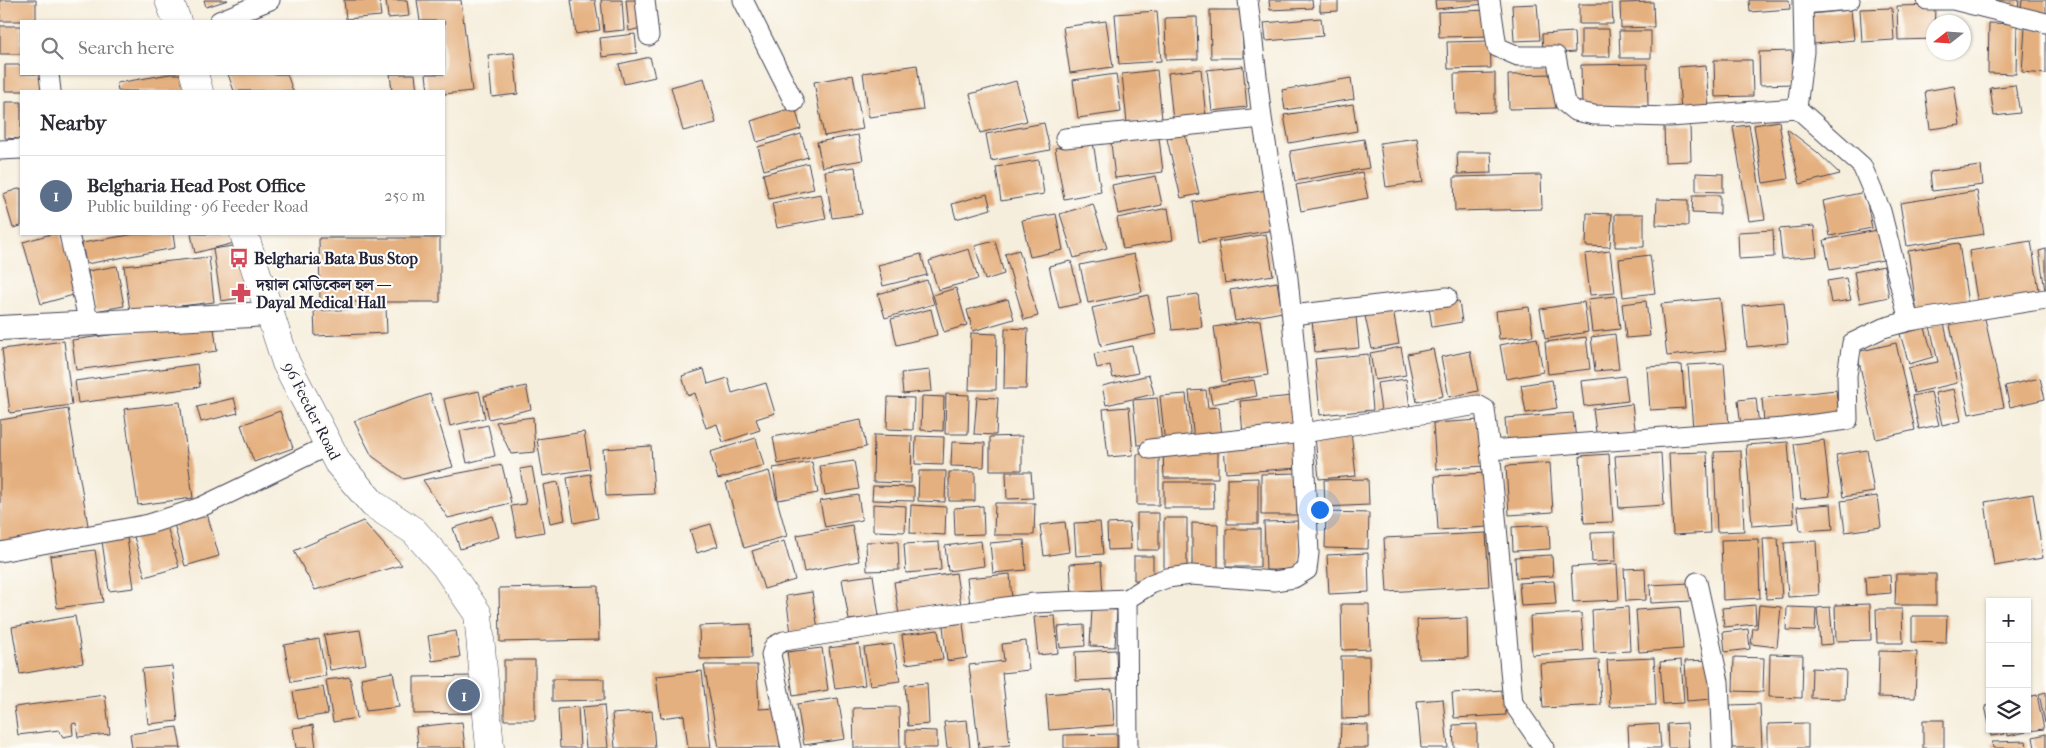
<!DOCTYPE html>
<meta charset="utf-8">
<style>
body{margin:0;font-family:"IM FELL French Canon","Noto Serif Bengali",serif;background:#f2f2f3;color:#2b2b33}
.controls{position:absolute;right:15px;bottom:15px;display:grid;overflow:hidden;border-radius:0px;box-shadow:0 1px 4px #0004}
.controls button{width:45px;height:45px;display:grid;place-items:center;padding:0;border:0;border-bottom:1px solid #e1e1e2;background:#fff;color:#2b2b33;font:25px sans-serif}
.compass{position:absolute;left:1926px;top:15px;width:45px;height:45px;border-radius:50%;background:#fff;box-shadow:0 1px 4px #0004;rotate:253deg}
.you{position:absolute;left:1319px;top:509px;width:18px;height:18px;margin:-12px;border:4px solid #fff;border-radius:50%;background:#1a73e8;box-shadow:0 0 0 8px #1a73e833}
.badge{display:grid;place-items:center;width:32px;height:32px;border-radius:50%;background:#d1495b;color:#fff;font-size:16px;font-weight:700}
.pin{position:absolute;translate:-50% -50%;border:2px solid #fff;box-shadow:0 1px 5px #0006}
.list{margin:0;padding:0;list-style:none}
h2{display:flex;justify-content:space-between;align-items:center;height:65px;margin:0;padding:0 20px;font-size:21px}
h2 small{font-size:16px;font-weight:400;color:#7c7c81}
.list li{display:grid;grid-template-columns:32px 1fr auto;gap:15px;align-items:center;box-sizing:border-box;height:80px;padding:0 20px;border-top:1px solid #e1e1e2}
.list b{display:block;font-size:19px;white-space:nowrap}
.list p{margin:0;font-size:16px;white-space:nowrap;color:#7c7c81}
.list em{font-size:16px;font-style:normal;color:#7c7c81}
.icon{flex:none;width:28px;height:28px;fill:none;stroke:currentColor;stroke-width:2;stroke-linecap:round;stroke-linejoin:round}
.map{position:relative;flex:none;width:2046px;height:748px;overflow:hidden}
.search{position:absolute;background:#fff;box-shadow:0 1px 4px #0004;left:20px;top:20px;width:425px;height:55px;display:flex;align-items:center;gap:12px;box-sizing:border-box;padding:0 18px;border-radius:0px;color:#7c7c81;font-size:19px}
.panel{position:absolute;background:#fff;box-shadow:0 1px 4px #0004;left:20px;top:90px;width:425px;height:145px;border-radius:0px}
.map>svg:first-child{display:block}
.building{fill:#e5b07f}
.lines{fill:none;stroke-linecap:round;stroke-linejoin:round}
.minor-casing{stroke:#424153;stroke-width:21}
.tertiary-casing{stroke:#424153;stroke-width:26}
.primary-casing{stroke:#424153;stroke-width:29}
.minor{stroke:#fff;stroke-width:19}
.tertiary{stroke:#fff;stroke-width:24}
.primary{stroke:#fff;stroke-width:28}
.labels{text-anchor:middle;dominant-baseline:central;stroke-width:4.5;stroke-linejoin:round;paint-order:stroke}
.poi-label{font-size:16px;font-weight:bold;fill:#22223b;stroke:#fdfcf7;text-anchor:start}
.street-label{font-size:16px;fill:#22223b;stroke:#fdfcf7}
</style>
<div class="map">
<svg width="2046" height="748" viewBox="0 0 2046 748">
<rect width="100%" height="100%" fill="#fdfcf7"/>
<filter id="ink" filterUnits="userSpaceOnUse"><feTurbulence type="fractalNoise" baseFrequency=".02" numOctaves="2"/><feDisplacementMap in="SourceGraphic" scale="10" xChannelSelector="R" yChannelSelector="G"/><feConvolveMatrix kernelMatrix="1 2 1 2 8 2 1 2 1" color-interpolation-filters="sRGB"/></filter>
<filter id="wash" filterUnits="userSpaceOnUse"><feTurbulence type="fractalNoise" baseFrequency=".0096" numOctaves="4" result="noise"/><feDisplacementMap in="SourceGraphic" scale="20" xChannelSelector="R" yChannelSelector="G"/><feGaussianBlur stdDeviation="1.12" result="paint"/><feColorMatrix in="noise" values="0 0 0 0 0 0 0 0 0 0 0 0 0 0 0 0 0 1.4 0 .05"/><feComposite in="paint" operator="in"/></filter>
<g filter="url(#wash)">
<rect width="100%" height="100%" fill="#f6eedc"/>
<g id="blocks">
<path class="building" d="M0,0H36V21H0Z
M204,0H228L206,7Z
M344,0H379L381,16L346,19Z
M386,0H407L409,16L388,18Z
M417,0H461L472,91L444,94V91H428L426,74H444V21H420Z
M571,0H595L600,30L576,34Z
M601,0H622L624,30L604,32Z
M626,0H637L641,28L629,31Z
M1269,0H1312L1313,8L1270,10Z
M1320,0H1338V11L1320,12Z
M1435,0H1484L1485,4L1436,9Z
M1749,0H1789L1790,9L1750,12Z
M1991,0H2019L2018,9Z
M2022,0H2046V14L2021,9Z
M1653,2L1654,27L1621,28L1620,3Z
M1537,4L1540,40L1514,41L1512,5Z
M1579,4H1612L1613,24H1579Z
M1935,5L1934,39L1898,40L1897,6Z
M1892,8L1894,40L1862,42L1860,9Z
M1210,10H1243V58H1211Z
M1490,10L1491,36L1439,37L1438,12Z
M1851,10L1854,40L1814,44L1811,14Z
M1157,11L1161,61L1119,64L1115,14Z
M1197,17L1198,59L1166,60L1165,18Z
M1321,18L1323,36L1266,41L1264,23Z
M1106,21L1113,67L1070,73L1063,27Z
M1989,23L2017,24L2016,74L1988,73Z
M0,26H21V54H0Z
M2025,28L2046,30V74L2022,72Z
M1581,29H1609L1610,57H1581Z
M1619,31H1651V58H1620Z
M1574,32L1575,52L1543,54L1542,34Z
M635,34L637,53L602,57L600,38Z
M1490,41L1491,68L1448,69L1447,42Z
M1792,51L1793,84L1760,85L1759,52Z
M514,53L518,94L492,97L488,55Z
M650,57L655,77L624,84L619,64Z
M1714,60H1752L1753,96L1715,97Z
M1647,64L1648,106L1582,107L1581,65Z
M5,65H21V74H45L46,91H5Z
M917,65L923,110L869,117L863,73Z
M1706,65L1709,111L1681,112L1678,67Z
M1243,66L1247,107L1212,111L1207,70Z
M1201,69L1206,118L1173,121L1168,73Z
M1157,70L1162,119L1127,123L1122,74Z
M1495,73V112L1455,113L1454,74Z
M170,74H184L187,91H118L117,83Z
M228,74H287L293,91H234Z
M390,74H415L417,91H392Z
M1116,74L1121,112L1078,118L1073,80Z
M1555,74L1556,108L1509,109L1508,75Z
M853,75L863,129L824,136L814,82Z
M704,78L716,123L683,131L671,87Z
M1351,78L1354,99L1285,110L1282,90Z
M1016,81L1027,121L980,133L970,94Z
M2015,85L2020,113L1994,116L1990,88Z
M1954,86L1960,125L1930,129L1925,91Z
M5,102H21V139L5,138Z
M1353,104L1357,131L1289,143L1284,115Z
M795,107L801,129L757,142L751,121Z
M1779,121L1788,179L1763,183L1754,125Z
M1044,123L1050,150L991,161L986,134Z
M1690,124L1691,161L1665,162L1664,125Z
M1749,125L1765,219L1749,221L1733,127Z
M1787,129L1817,152L1840,174L1800,184Z
M801,134L808,157L764,170L758,147Z
M1185,134L1199,194L1181,198L1167,139Z
M858,135L863,160L822,167L817,142Z
M1159,138L1163,172L1115,178L1111,143Z
M1417,138L1423,182L1386,187L1380,143Z
M1364,139L1369,168L1295,181L1290,151Z
M1093,142L1101,192L1064,199L1055,148Z
M1457,152H1491L1492,173L1458,174Z
M1039,160L1044,194L1001,201L996,167Z
M808,163L814,189L769,199L763,174Z
M1981,166L1983,185L1932,191L1930,172Z
M855,167L862,214L832,218L825,171Z
M1362,172L1368,198L1301,211L1296,185Z
M1696,173L1723,174V192L1696,191Z
M1541,175L1542,209L1455,211L1454,177Z
M1156,176L1162,205L1118,214L1112,185Z
M21,188V226L13,228L3,194Z
M1267,190L1274,230L1199,242L1193,202Z
M1977,191L1984,234L1907,246L1900,203Z
M1865,192L1872,228L1830,236L1823,201Z
M821,194L826,219L777,228L772,203Z
M987,194L991,209L956,219L952,204Z
M1693,195H1720V214L1692,213Z
M1657,199L1688,200V226L1656,225Z
M1093,204L1107,248L1074,258L1060,214Z
M1168,208L1173,240L1123,249L1117,218Z
M1587,213L1612,214L1610,247L1586,246Z
M1056,214L1063,250L1030,257L1022,220Z
M1615,214H1644V247H1615Z
M1814,226L1817,256L1782,259L1779,229Z
M1773,230L1774,257L1739,259L1738,232Z
M1877,230L1883,260L1830,270L1824,240Z
M51,234H60L77,294L41,304L23,242Z
M135,234H173L175,248L86,264L82,243Z
M191,234H236L238,242L195,253Z
M1266,234L1273,275L1225,283L1218,242Z
M319,238H440V302H320Z
M995,241L1004,274L985,280L975,246Z
M2031,241L2040,296L1978,305L1969,251Z
M1959,243L1968,304L1917,313L1908,251Z
M239,245L247,297L221,301L213,249Z
M969,249L978,279L938,290L929,261Z
M2046,249V291H2045L2039,251Z
M1019,250L1038,316L1024,320L1005,254Z
M1610,251L1615,293L1590,295L1585,254Z
M921,254L927,275L883,286L878,265Z
M1134,254L1142,292L1088,303L1080,265Z
M1650,255L1655,293L1623,297L1619,259Z
M209,257L214,302L130,312L124,266Z
M1071,261L1081,303L1059,308L1049,266Z
M117,266L124,306L95,311L88,271Z
M1884,266L1889,297L1860,303L1854,272Z
M1846,278L1851,300L1831,303L1827,281Z
M927,280L934,304L885,318L878,294Z
M1277,282L1282,312L1235,321L1230,290Z
M956,288L967,325L944,332L933,295Z
M1198,294L1202,327L1172,330L1168,298Z
M1148,295L1156,334L1101,346L1092,308Z
M1616,296L1620,329L1592,332L1588,299Z
M1720,298L1726,350L1667,356L1661,304Z
M1008,299L1014,319L973,331L967,310Z
M1459,301L1462,322L1432,327L1429,307Z
M1646,301L1650,336L1626,338L1622,304Z
M1584,302L1588,332L1545,339L1540,309Z
M1784,302L1788,343L1747,347L1743,306Z
M1529,307L1533,336L1499,339L1496,311Z
M386,308L387,333L315,336L314,311Z
M931,309L937,335L897,345L891,319Z
M1393,310L1399,344L1372,349L1365,316Z
M1984,314L2004,407L1969,414L1949,321Z
M1356,316L1359,348L1315,352L1312,320Z
M1260,320L1268,375L1222,382L1214,327Z
M213,321L217,351L76,370L72,340Z
M1944,323L1957,383L1914,393L1908,368L1938,362L1930,326Z
M1005,328L1028,329L1026,389H1004Z
M1925,328L1933,357L1909,364L1900,334Z
M971,333L997,334L996,390H969Z
M1615,334L1619,369L1595,371L1591,337Z
M1586,337L1590,369L1548,374L1545,342Z
M1537,338L1543,372L1506,379L1500,345Z
M64,341L72,405L10,413L2,349Z
M1896,343L1915,430L1876,439L1857,352Z
M1132,346L1138,373L1113,378L1110,365L1097,368L1094,354Z
M1401,347L1406,375L1375,380L1370,353Z
M1433,349L1443,396L1417,402L1407,354Z
M1470,351L1478,391L1449,397L1441,357Z
M1368,354L1373,410L1320,415L1315,359Z
M1724,363L1729,426L1693,429L1688,365Z
M197,364L200,387L78,403L75,381Z
M1682,365L1685,408L1650,410L1647,367Z
M704,369L708,384L728,378L732,393L766,383L775,413L756,419L760,430L723,442L717,424L706,428L695,393L688,396L682,376Z
M930,370L932,391L903,394L901,373Z
M1149,375L1154,394L1106,405L1102,386Z
M1625,376L1628,401L1584,406L1581,381Z
M2040,378L2045,399L2010,407L2005,386Z
M1406,379L1410,408L1381,411L1377,383Z
M1254,380L1257,396L1212,404L1209,388Z
M1552,380L1557,408L1526,413L1521,385Z
M526,386L531,409L489,419L484,396Z
M1954,389L1961,421L1942,425L1935,393Z
M1206,390L1208,408L1219,407L1222,438L1194,441L1189,391Z
M1836,390L1839,415L1764,423L1762,398Z
M479,391L485,418L450,426L444,399Z
M1931,392L1939,425L1919,429L1912,396Z
M430,394L453,467L404,479L372,456L354,421Z
M946,394L969,395L968,434H945Z
M1186,394L1191,442L1165,444L1160,396Z
M922,396L944,397L943,431L921,430Z
M1293,396L1296,428L1243,434L1240,401Z
M888,397L914,398L913,430L887,429Z
M977,397L998,398L996,435L974,434Z
M234,398L238,413L201,422L197,407Z
M1157,398L1162,443L1137,445L1133,400Z
M1756,398L1759,426L1741,428L1738,400Z
M180,402L193,498L138,505L124,409Z
M1632,404L1636,436L1597,440L1593,409Z
M1129,407L1133,455L1108,457L1103,409Z
M68,409L89,531L0,546V420Z
M280,411L293,448L254,462L241,425Z
M1573,413L1576,440L1507,445L1505,418Z
M533,417L535,452L511,454L496,422Z
M861,420L866,447L778,464L773,437Z
M1481,420L1484,466L1436,469L1433,423Z
M488,425L495,456L467,463L460,431Z
M584,432L590,469L543,476L537,439Z
M1351,432L1356,476L1319,479L1315,436Z
M874,435L912,436L911,483L873,482Z
M916,436L944,437L943,465L915,464Z
M1022,436V470H990V437Z
M756,438L764,466L718,479L710,452Z
M1824,440L1830,496L1801,499L1794,444Z
M1297,441L1299,468L1226,473L1224,446Z
M952,442L985,443L984,467L951,466Z
M1788,442L1794,523L1752,526L1746,445Z
M651,446L654,494L606,496L603,449Z
M1163,450H1218V478H1164Z
M1867,450L1874,492L1843,497L1836,455Z
M1741,451L1744,531L1717,532L1714,452Z
M1707,452L1710,533L1673,535L1669,453Z
M1661,453L1664,505L1619,508L1615,456Z
M1137,454H1159V505H1137Z
M1609,454L1613,522L1584,523L1580,456Z
M854,461L859,489L825,495L820,466Z
M812,462L818,493L778,500L773,468Z
M1550,463L1553,512L1509,515L1506,466Z
M502,465L511,503L448,518L423,480Z
M532,467L544,532L517,537L511,506L526,504L520,469Z
M769,471L787,536L744,548L726,483Z
M919,471H946L945,502L918,501Z
M949,472H975V501H949Z
M1006,472H1031L1033,498L1007,499Z
M1297,473V515H1261V474Z
M1485,473L1488,527L1438,530L1435,476Z
M590,474L598,518L574,523L567,478Z
M1258,478V524H1227V479Z
M1368,479L1369,505L1325,507L1324,480Z
M558,482L565,520L550,523L543,485Z
M1164,482H1213L1214,508H1164Z
M873,486L914,487V501L872,500Z
M2033,494L2043,558L1994,566L1985,502Z
M858,495L862,520L825,527L820,501Z
M1877,496L1881,527L1845,532L1841,501Z
M995,503H1035L1034,535H994Z
M873,504L906,506L905,532L873,531Z
M1831,504L1833,529L1800,531L1797,507Z
M911,505L946,507L945,535L910,533Z
M983,506L984,534L955,535L954,508Z
M206,510L219,556L185,566L173,520Z
M1326,512L1369,513L1368,549L1325,548Z
M1137,513H1159V550H1137Z
M493,516L499,537L460,549L453,528Z
M1164,518H1187V571H1164Z
M363,521L402,565L315,590L294,551Z
M1298,521L1300,570H1266L1264,522Z
M1065,522L1069,552L1044,556L1040,525Z
M1100,522L1103,554L1076,556L1074,523Z
M166,523L179,567L145,577L133,533Z
M1129,523L1131,549L1108,550L1107,524Z
M1192,523L1218,524V570H1192Z
M711,524L718,546L697,553L690,530Z
M852,525L859,561L804,572L797,535Z
M1549,525L1550,549L1513,551L1512,527Z
M1226,529H1260V567H1226Z
M1615,532L1616,561L1592,562L1591,533Z
M1486,533L1489,586L1387,592L1384,538Z
M127,538L134,588L109,591L102,541Z
M1763,538H1778L1782,598L1766,599Z
M1758,539L1760,598L1723,600L1721,540Z
M1024,540L1026,570L993,573L990,543Z
M784,541L795,580L764,589L752,551Z
M898,541L899,570L867,571L866,542Z
M981,541L984,566L948,571L945,546Z
M1816,541L1819,595L1788,597L1784,543Z
M939,542L941,570L906,573L904,544Z
M95,550L103,602L57,608L50,556Z
M1368,553L1369,592L1329,594L1327,555Z
M1552,555L1553,576L1516,578L1515,557Z
M1134,556H1153V580H1134Z
M1101,562L1103,596L1072,597L1070,564Z
M1617,564L1619,600L1573,602L1571,567Z
M1645,568L1646,600L1626,601L1624,569Z
M956,573L961,605L899,615L894,582Z
M1010,574L1012,601L970,605L967,578Z
M1896,574H1936V605H1895Z
M873,575L879,616L849,620L842,579Z
M1890,575L1891,593L1866,595L1865,577Z
M1554,581L1556,604L1521,606L1519,583Z
M1691,583L1692,601L1651,603L1650,585Z
M598,586L599,640L500,642L499,588Z
M812,592L818,629L791,633L786,596Z
M1341,604H1369L1370,649L1342,650Z
M1870,604L1871,640L1836,641L1835,605Z
M1755,605L1756,624L1724,627L1722,608Z
M1759,605L1781,607L1777,647L1751,644L1753,628H1757Z
M1628,607L1630,651L1594,653L1592,610Z
M1680,607L1683,649L1639,652L1636,610Z
M1787,607L1816,608L1815,631L1786,630Z
M1830,607L1833,644L1820,645L1817,608Z
M1092,609L1117,610L1115,647L1090,646Z
M1876,609H1902L1903,643H1877Z
M1581,613L1584,651L1532,655L1530,616Z
M75,616L83,663L20,674L12,627Z
M1055,616L1058,653L1038,655L1034,617Z
M1912,616H1947L1946,643L1912,642Z
M1467,618L1468,658L1419,659L1417,620Z
M963,623L967,658L947,661L943,626Z
M751,624L752,658L700,659L699,626Z
M1084,625L1085,646L1060,648L1058,627Z
M1748,629L1750,649L1725,652L1723,632Z
M360,630L366,664L330,670L324,635Z
M938,630L943,659L906,664L902,635Z
M456,631L460,657L432,661L428,636Z
M319,639L326,676L291,682L284,645Z
M1026,641L1029,670L1002,673L1010,745L979,748L969,665L1004,661L1002,644Z
M859,644L865,685L835,689L829,648Z
M894,644L900,681L870,685L864,648Z
M822,648L828,690L793,696L787,652Z
M1116,650L1117,679L1076,681L1075,652Z
M1879,651L1917,652L1915,698L1878,697Z
M1770,654L1803,655L1802,698L1769,697Z
M1341,656H1369L1370,718L1342,719Z
M1734,657L1764,658L1763,692L1733,691Z
M1654,658L1656,705L1610,707L1607,660Z
M504,660H535V720H504Z
M1599,660L1601,705L1543,708L1540,664Z
M1681,660L1684,703L1663,704L1660,662Z
M1709,660L1712,699L1687,701L1685,661Z
M704,665H757L759,709L778,708L780,747L719,748Z
M172,666L178,721L148,724L142,669Z
M1812,668L1846,670L1845,699L1811,698Z
M702,671L711,748H688L684,715L661,718L656,676Z
M393,672L399,707L366,711L361,678Z
M474,676V713L414,714V677Z
M350,677L357,718L333,722L326,680Z
M552,679H604V700L552,701Z
M927,683L929,724L908,726L905,685Z
M323,687L328,714L298,719L293,692Z
M1112,689L1114,725L1049,730L1046,694Z
M1504,690L1506,715L1454,718L1452,693Z
M2046,692V722L2045,723L2039,694Z
M105,695L110,734L78,737L76,723L72,724L73,735L63,737L59,730L18,735L14,707Z
M2037,695L2044,729L2030,731L2027,716V697Z
M838,698L845,739L804,745L797,704Z
M1443,699L1448,748H1421L1417,701Z
M1760,704L1762,748H1732L1730,705Z
M604,705L608,748H586L582,707Z
M1990,705V724H1989L1985,706Z
M578,707L580,748H560L558,709Z
M899,707L900,748H854L853,708Z
M652,711L655,748H615L612,714Z
M967,720L970,748H947L944,722Z
M1923,720H1944V748H1923Z
M462,722L465,748H418L416,727Z
M1687,723L1689,748H1668L1667,724Z
M1808,723V748H1768V724Z
M1341,724L1368,725V748H1340Z
M1477,724V748H1454L1453,725Z
M1659,724L1661,748H1629L1628,726Z
M313,725L316,748H296L293,728Z
M177,727L181,748H132L130,734Z
M1990,729H2004L2005,734L1991,736Z
M2007,729H2026V732L2008,736Z
M906,730L937,731V748H906Z
M1117,734V748H1064V735Z
M2046,734V748H2035L2033,737Z
M2026,741L2027,748H1993L1992,742Z"/>
</g>
</g>
<g filter="url(#ink)">
<use href="#blocks" fill-opacity="0" stroke="#424153" stroke-width="1"/>
<g class="lines">
<defs>
<path id="minor" d="M645,0L649,36
M743,0L794,102
M1248,0L1262,118L1288,278L1303,433L1478,405L1485,409L1490,450L1784,428L1848,420L1847,375L1852,343L1883,328L1909,321L2046,299
M1490,0L1497,47L1518,56H1556L1565,103L1575,111L1594,115L1670,117L1797,108L1862,166L1881,211L1909,321
M1927,0H1953L2046,23
M1803,4L1850,0
M219,21L270,0
M49,74L51,91
M1797,108L1804,52L1803,0
M1065,138L1262,118
M0,150L21,149
M69,234L89,324
M1292,315L1447,297
M1490,450L1513,703L1544,748
M0,552L149,524L201,507L327,446
M1697,582L1719,682L1722,748
M1127,599L1151,584L1167,578L1191,575L1274,581L1294,578L1307,570L1309,553L1303,433L1150,449
M791,748L771,655L774,646L784,641L920,619L1034,603L1127,599L1128,748"/>
<path id="tertiary" d="M0,328L269,314"/>
<path id="primary" d="M169,0L177,21
M194,74L199,91
M244,234L286,363L338,463L373,504L414,531L445,566L478,614L490,748"/>
</defs>
<use href="#minor" class="minor-casing"/>
<use href="#tertiary" class="tertiary-casing"/>
<use href="#primary" class="primary-casing"/>
<use href="#minor" class="minor"/>
<use href="#tertiary" class="tertiary"/>
<use href="#primary" class="primary"/>
</g>
</g>
<defs>
<symbol id="bus-bare" viewBox="-9 -9 18 18"><path d="M-5-6H5V4H4V6H2V4H-2V6H-4V4H-5ZM-3.5-4V0h7V-4ZM-3.5 1.2v1.5H-2V1.2ZM2 1.2v1.5H3.5V1.2Z" fill="#d1495b" stroke="#fdfcf7" stroke-width="2.5" paint-order="stroke"/></symbol>
<symbol id="pharmacy-bare" viewBox="-9 -9 18 18"><path d="M-2-6h4v4h4v4h-4v4h-4v-4h-4v-4h4Z" fill="#d1495b" stroke="#fdfcf7" stroke-width="2.5" paint-order="stroke"/></symbol>
</defs>
<g fill-rule="evenodd">
<use href="#bus-bare" x="225" y="244" width="28" height="28"/>
<use href="#pharmacy-bare" x="227" y="279" width="28" height="28"/>
</g>
<g class="labels">
<g class="poi-label">
<text x="254" y="258">Belgharia Bata Bus Stop</text>
<text x="256" y="284">দয়াল মেডিকেল হল —<tspan x="256" dy="18">Dayal Medical Hall</tspan></text>
</g>
<g class="street-label">
<text transform="translate(312 411) rotate(63)">96 Feeder Road</text>
</g>
</g>
</svg>
<div class="controls">
<button>+</button>
<button>−</button>
<button><svg class="icon" aria-label="layers" viewBox="0 0 24 24"><path d="M12 4l9 5-9 5-9-5zM3 14l9 5 9-5"/></svg></button>
</div>
<svg class="compass" viewBox="-18 -18 36 36"><path d="M0-13l5 13h-10z" fill="#e53935"/><path d="M0 13l5-13h-10z" fill="#7c7c81"/></svg>
<div class="you"></div>
<div class="pin badge" style="left:464px;top:695px;background:#5c6f8a">1</div>
<div class="search"><svg class="icon" aria-label="search" viewBox="0 0 24 24"><circle cx="10" cy="10" r="6"/><path d="M15 15l6 6"/></svg>Search here</div>
<section class="panel">
<h2>Nearby<small></small></h2>
<ul class="list">
<li><span class="badge" style="background:#5c6f8a">1</span><div><b>Belgharia Head Post Office</b><p>Public building · 96 Feeder Road</p></div><em>250 m</em></li>
</ul>
</section>
</div>
